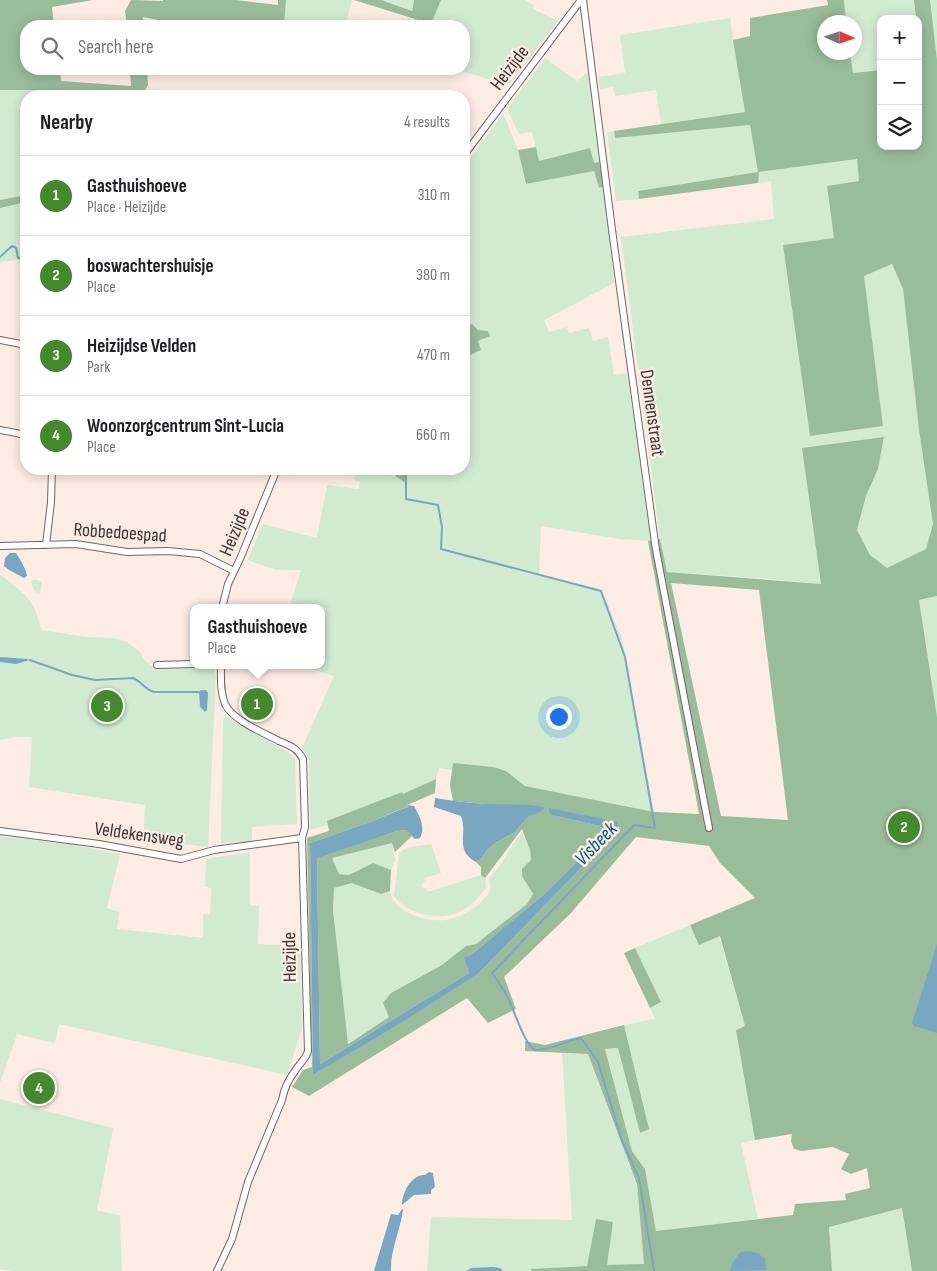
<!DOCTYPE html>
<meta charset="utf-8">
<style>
body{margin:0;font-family:"Sofia Sans Condensed",sans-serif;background:#f6f6f6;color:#202124}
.controls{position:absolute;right:15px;top:15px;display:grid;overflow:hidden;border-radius:10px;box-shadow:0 2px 12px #0003}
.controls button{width:45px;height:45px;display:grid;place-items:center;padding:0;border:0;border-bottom:1px solid #e0e0e0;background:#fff;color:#202124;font:25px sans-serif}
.compass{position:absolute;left:817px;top:15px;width:45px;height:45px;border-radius:50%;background:#fff;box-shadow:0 2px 12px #0003;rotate:93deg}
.you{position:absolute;left:558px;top:716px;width:18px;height:18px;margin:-12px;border:4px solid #fff;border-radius:50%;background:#1a73e8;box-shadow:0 0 0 8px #1a73e833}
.badge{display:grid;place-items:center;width:32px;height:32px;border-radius:50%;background:#45892d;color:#fff;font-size:16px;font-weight:700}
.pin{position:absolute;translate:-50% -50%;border:2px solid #fff;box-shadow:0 1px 5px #0006}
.popup{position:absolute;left:190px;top:604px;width:135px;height:65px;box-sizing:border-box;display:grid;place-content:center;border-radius:10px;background:#fff;filter:drop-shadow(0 1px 4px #0005);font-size:16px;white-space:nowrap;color:#757577}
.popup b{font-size:19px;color:#202124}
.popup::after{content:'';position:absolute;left:50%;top:100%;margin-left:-10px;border:10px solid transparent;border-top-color:#fff}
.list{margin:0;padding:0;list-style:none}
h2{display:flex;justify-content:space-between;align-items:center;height:65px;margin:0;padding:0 20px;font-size:21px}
h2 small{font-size:16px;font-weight:400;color:#757577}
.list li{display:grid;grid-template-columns:32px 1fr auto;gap:15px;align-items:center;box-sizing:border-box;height:80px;padding:0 20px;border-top:1px solid #e0e0e0}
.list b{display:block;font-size:19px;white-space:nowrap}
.list p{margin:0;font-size:16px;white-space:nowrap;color:#757577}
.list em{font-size:16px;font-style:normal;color:#757577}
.icon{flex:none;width:28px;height:28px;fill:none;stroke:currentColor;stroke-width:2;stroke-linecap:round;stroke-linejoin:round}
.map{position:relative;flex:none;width:937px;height:1271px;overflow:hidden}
.search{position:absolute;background:#fff;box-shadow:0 2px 12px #0003;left:20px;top:20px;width:450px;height:55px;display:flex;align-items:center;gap:12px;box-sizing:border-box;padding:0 18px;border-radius:20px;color:#757577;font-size:19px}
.panel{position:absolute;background:#fff;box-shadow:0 2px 12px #0003;left:20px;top:90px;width:450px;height:385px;border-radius:20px}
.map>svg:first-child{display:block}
.green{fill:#d1ebd1}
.forest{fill:#99bd9a;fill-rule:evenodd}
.water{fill:#79a6c1}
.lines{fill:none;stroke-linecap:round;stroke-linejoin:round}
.stream{stroke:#79a6c1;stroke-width:2}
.minor-casing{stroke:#74665f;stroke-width:8}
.minor{stroke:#fff;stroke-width:6}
.labels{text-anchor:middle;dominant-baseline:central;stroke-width:5;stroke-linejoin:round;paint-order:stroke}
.street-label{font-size:19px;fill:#3c3633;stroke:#fcece4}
.water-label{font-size:20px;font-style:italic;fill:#05597e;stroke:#fcece4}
</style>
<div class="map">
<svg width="937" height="1271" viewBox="0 0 937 1271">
<rect width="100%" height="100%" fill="#fcece4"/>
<path class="green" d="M286,0H352L345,26H284Z
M381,0H414L412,11Z
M441,0H524L534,5L533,9L558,21L509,85L454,69H464V26H426L427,22L431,23Z
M844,0H914L916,19H881V70L853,73L850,53L854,52V22H846Z
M930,0H937V64Z
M730,18L745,112L661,124L656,90L615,96L613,87L600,89L598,77L625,73L620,35Z
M545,58L577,81L588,72L599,162L594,164L590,148L539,161L532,132L519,134L507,109Z
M0,90H56L58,96H26V195L0,200Z
M503,113L518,150L526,184L594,171L599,188L604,186L614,283L544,320L549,332L567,327L569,333L589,328L593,341L608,337L614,375L627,373L651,541L620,539L541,526L539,575L601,589L622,638L654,812L525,786L506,771L453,764L452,770L439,768L436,779L403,795L402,792L328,821V825L310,830L309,760L302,748L334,676L297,665H321V608H289L301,570H276L248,560L262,524L317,538L327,485L359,489L360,482L354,480L357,469L366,470L367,469H379L405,482L407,469H464V356L470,355L478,341L488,331L478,330L472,324L468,325L469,346H464V277L465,274L464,167Z
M750,125L759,172L857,159L860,181L827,186L834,238L783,245L810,436L883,426L864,276L892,264L903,289L919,430L933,524L926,549L887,568L870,555L857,529L866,496L878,469L884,438L802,448L821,584L758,578L666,572L660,539L621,237L774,219L771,181L758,183V172L638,191L639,199L616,201L607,132L614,131L615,138Z
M26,202V270L22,271L18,259L0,263V208Z
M0,574C25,595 34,597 41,630L87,637L114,638L127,642L141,653L144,660L153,667L214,669L216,676L208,847L143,839L145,805L29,787L32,737H16L0,740Z
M32,580H38L42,583L40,592L37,593C34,590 30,585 32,580Z
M937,596V717L919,600Z
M226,715L232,720L291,754L295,758L297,824L252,827V842L221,843L223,720Z
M522,831L530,850L531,860L522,876L533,894L527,904L476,944L466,946L442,965L391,993L389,1017L347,1044L333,910L334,888L352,883L381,894L390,891C394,914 430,924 451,919C461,917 469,911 478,905C482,901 488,895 490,890C491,887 489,881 489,878L498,868Z
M0,836L69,844L120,854L107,908L119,912L117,929L203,938V914L210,915L211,888L205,887L206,859L250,852V905L259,906L258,944L300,946L302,1028L287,1075L59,1024L55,1043L17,1034L0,1083Z
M392,843L395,860L391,870L373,863L349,875L339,874L332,858Z
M431,844L441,873L424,878L425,881L421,885L422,888H426L428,892L481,875L485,878L486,888C469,912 446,923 417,912C408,909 400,904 394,896L399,854C406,845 420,846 431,844Z
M690,925L699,944L719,935L745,1026L736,1030L755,1140L741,1143L758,1219L656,1231L645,1169L632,1151L605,1049L618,1048L640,1133L649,1129L624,1025L655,1019L650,1008L661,1002L635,948Z
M562,1053L588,1054L637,1184L644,1265H606L613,1222L596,1219L587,1266L532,1269L531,1271H427L431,1217L572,1220Z
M0,1099L113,1128L97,1211L120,1215L122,1271H14L0,1269Z
M902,1208L912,1271H832L829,1227Z"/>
<path class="forest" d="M0,0H93L52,7L54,26H26V69H60L61,81L131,86L130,69H147L148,85L142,96H120L111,93L110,96H58L56,90H0Z
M131,0L163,1V0H236L278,5V0H286L284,26H188L143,17V26H127L125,11Z
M354,0H381L412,11L414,0H441L431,24Z
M827,0H844L846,22H824V52L850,53L853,73L881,70V146H918V66L922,65L918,34V19H916L914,0H930L937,60V596L919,600L937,717V1271H912L902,1208L829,1227L832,1271H531V1269L587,1266L596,1219L613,1222L607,1265L644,1264L637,1184L588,1054L525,1051V1041L545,1045L624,1025L649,1129L640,1133L618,1048L605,1049L632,1151L645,1169L656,1231L793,1215L795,1204L846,1200L845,1194L870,1188L867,1168L851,1174L841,1169L849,1154L833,1147L802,1151L794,1149L791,1141L792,1134L755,1140L736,1030L745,1026L720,936L699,945L690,925L755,898L720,863L709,846L636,837L571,913L504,977L516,1009L488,1023L467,998L309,1096L292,1087L303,1070L312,1067L307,838L329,831L327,821L402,792L403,794L436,779L435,793L407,805L408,807L398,810L376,820L310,843L313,1075L478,974L618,830L619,827L552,815L600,826L605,830L606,834L542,896L471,955L465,957L469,973L320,1064L317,857L397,831L406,830L412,836L395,852L392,843L332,858L339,874L349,875L373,863L391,870L390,891L381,894L352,883L334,888L333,910L348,1044L389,1017L383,1003L391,993L442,965L466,946L476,944L527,904L533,894L522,876V869L531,860L530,850L522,829L485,878L481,875V867L476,862L482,858L487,850L497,842L515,832L530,815L485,804L453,801L450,785L453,763L493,767L506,771L525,786L654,812L699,814L648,541L660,539L667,572L821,584L802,448L884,437L878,469L866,496L857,530L870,555L887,568L926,549L933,524L919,430L903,289L892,264L864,276L883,426L810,436L783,245L834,238L827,186L859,181L857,159L759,172L758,183L639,199L638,191L758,172L750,125L615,138L614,131L745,112L733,40L750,36V18L828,5ZM671,583L759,590L788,820L721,816Z
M536,147L539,161L590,148L594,163L599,162L604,186L599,188L594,171L526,184L518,150Z
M26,195V202L0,208V200Z
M472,324L478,330L488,331L490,336L478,341L481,350L470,355L464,356V346L469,345L468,325Z
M398,469H407L406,483L395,476Z
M635,948L661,1002L650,1008L624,953Z"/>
<path class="water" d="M10,553H16C20,559 26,569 27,576L24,578L9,570L4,566L5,558Z
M0,657L27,659L30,660L16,664L0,662Z
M201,690H206L208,693L207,710L205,712L200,707L199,692Z
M435,798C452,801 469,803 486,804C506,805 525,803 544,807V809C540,812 536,815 530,815L515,832L497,842L487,850L482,858L476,862C454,850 468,834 461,816L434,807Z
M407,805L414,806C419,815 426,827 420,838L415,839L406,830L397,831L317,858L320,1064L469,973L464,957L471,955L542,896L606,834L605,830L600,826L552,815L549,812V808L617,822L618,830L478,974L397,1025L313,1075L310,843L376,820L399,810L408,807Z
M937,944V1033L914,1026L912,1023Z
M429,1172L433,1173L435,1187L431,1190V1194L414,1195L402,1205C402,1192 412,1174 425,1175Z
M402,1209L403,1210C400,1231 390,1251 391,1271H374L391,1214L398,1215Z
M750,1251L759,1254L765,1259L766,1270L730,1271L732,1264L740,1252Z
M492,1267L500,1268L503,1271H467L471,1268Z"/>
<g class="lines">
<path class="stream" d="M0,257L12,246L16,248L18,258H26
M406,469V499L438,505L442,527L441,549L601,591L625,657L655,828L634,825L492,973C497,980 503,988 507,996C513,1006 525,1048 536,1050C548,1051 568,1040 581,1038L598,1062L622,1141L639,1178L654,1271
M30,660L72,675L95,680L133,678C141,681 145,690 154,692H199"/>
<defs>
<path id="minor" d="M583,0L612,230L656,550L709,828
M464,155L581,0
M0,340L26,345
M0,430L26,435
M46,545L51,502L52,469
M0,546L76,544L127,552L168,551L200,554L234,571
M222,608L228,584L240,559L277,469
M157,665L193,664
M0,831L99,844L181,859L214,850L302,838
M217,1271L232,1239L248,1182L282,1100C284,1089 288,1080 295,1071C299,1064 306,1059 308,1051L302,838L305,827L303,759C297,748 291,746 279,741C264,733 232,720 225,704C220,692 221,678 221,665"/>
</defs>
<use href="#minor" class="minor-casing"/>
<use href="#minor" class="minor"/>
</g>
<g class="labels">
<g class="street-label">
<text transform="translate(510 68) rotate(-53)">Heizijde</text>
<text transform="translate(652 413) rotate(82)">Dennenstraat</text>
<text transform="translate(235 532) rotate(-67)">Heizijde</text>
<text transform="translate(120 533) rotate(4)">Robbedoespad</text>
<text transform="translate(139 835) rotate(8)">Veldekensweg</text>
<text transform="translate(290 957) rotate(-91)">Heizijde</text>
</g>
<g class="water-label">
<text transform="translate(596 844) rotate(-46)">Visbeek</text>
</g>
</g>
</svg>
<div class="controls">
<button>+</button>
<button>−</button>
<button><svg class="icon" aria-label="layers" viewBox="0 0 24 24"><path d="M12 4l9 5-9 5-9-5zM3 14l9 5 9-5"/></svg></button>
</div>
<svg class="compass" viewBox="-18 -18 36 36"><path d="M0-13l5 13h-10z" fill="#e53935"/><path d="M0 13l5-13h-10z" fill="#757577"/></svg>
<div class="you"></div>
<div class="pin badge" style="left:257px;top:704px">1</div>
<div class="popup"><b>Gasthuishoeve</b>Place</div>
<div class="pin badge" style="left:904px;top:827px">2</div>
<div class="pin badge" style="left:107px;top:706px">3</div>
<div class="pin badge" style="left:39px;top:1088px">4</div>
<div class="search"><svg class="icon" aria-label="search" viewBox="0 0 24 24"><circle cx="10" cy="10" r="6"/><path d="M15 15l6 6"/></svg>Search here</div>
<section class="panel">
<h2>Nearby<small>4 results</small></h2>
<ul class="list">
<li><span class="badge">1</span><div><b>Gasthuishoeve</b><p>Place · Heizijde</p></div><em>310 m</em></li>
<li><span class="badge">2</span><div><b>boswachtershuisje</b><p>Place</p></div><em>380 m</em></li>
<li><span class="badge">3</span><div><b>Heizijdse Velden</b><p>Park</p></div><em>470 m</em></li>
<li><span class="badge">4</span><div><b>Woonzorgcentrum Sint-Lucia</b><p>Place</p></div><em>660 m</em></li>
</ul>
</section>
</div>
